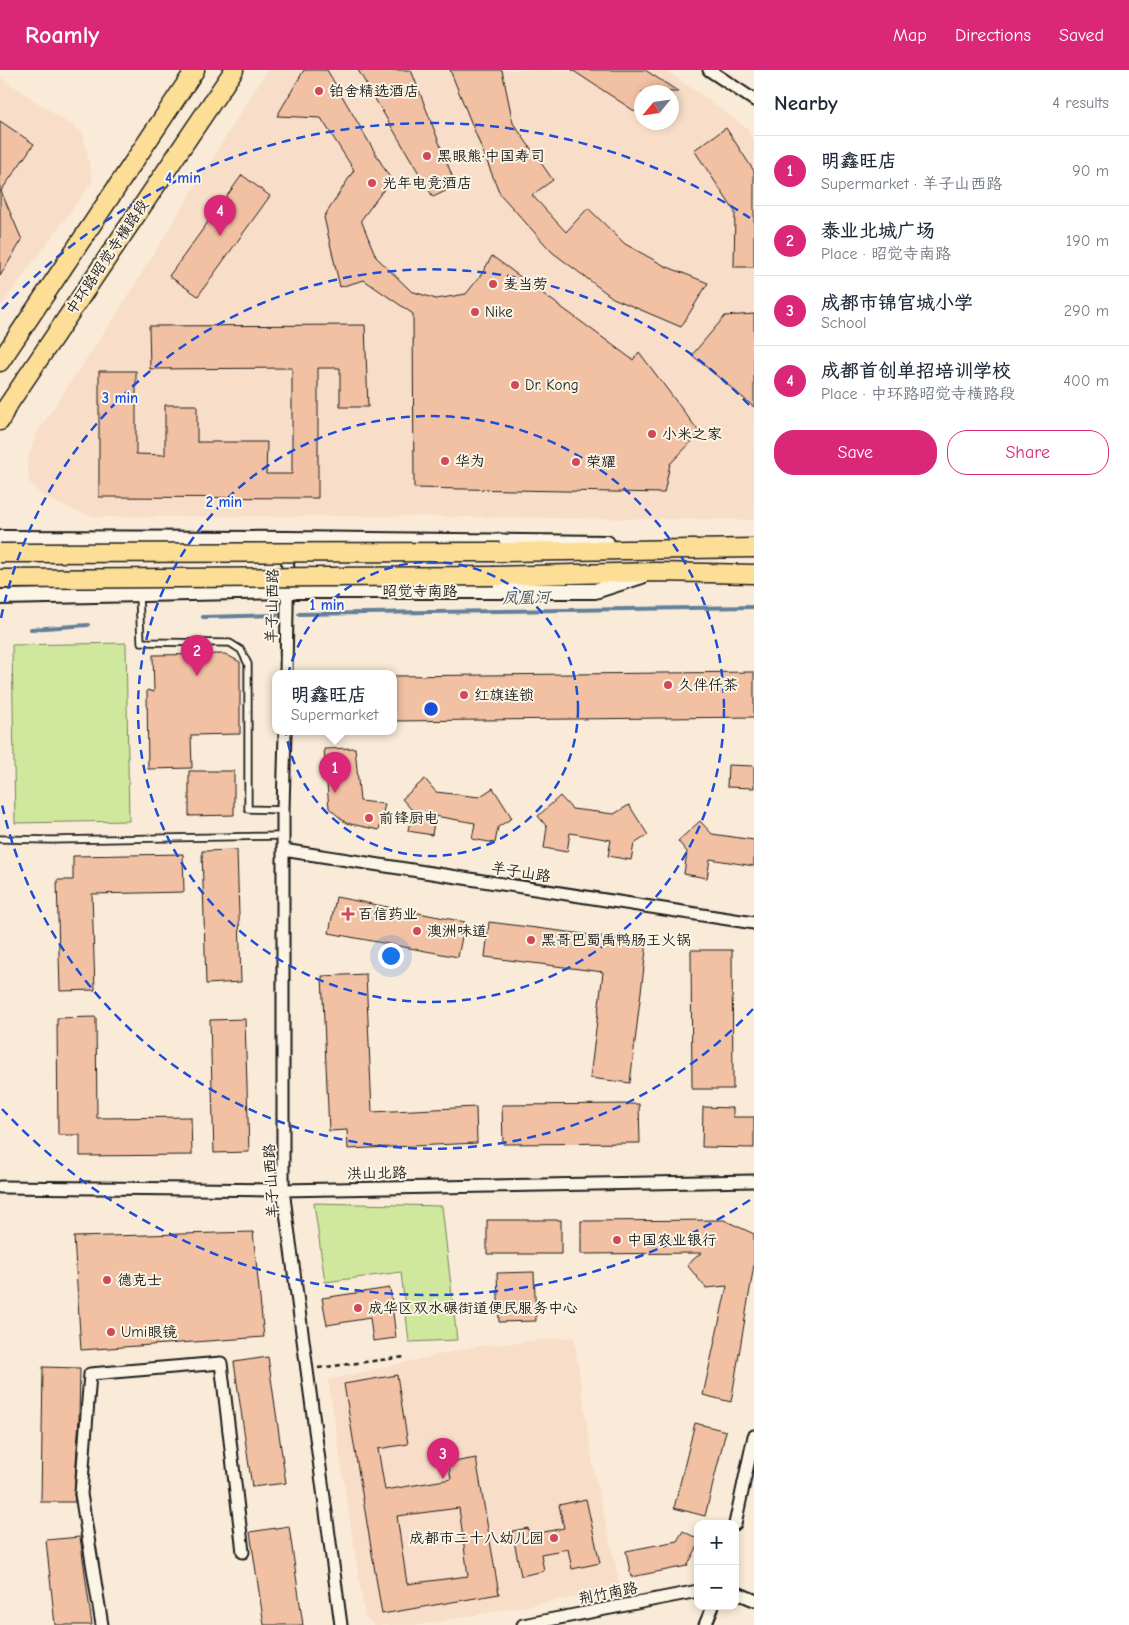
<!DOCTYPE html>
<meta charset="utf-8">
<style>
body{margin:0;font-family:"Comic Neue","LXGW WenKai TC",sans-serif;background:#f6f6f7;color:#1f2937}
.controls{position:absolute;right:15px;bottom:15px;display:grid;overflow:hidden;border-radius:10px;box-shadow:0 2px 8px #0003}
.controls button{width:45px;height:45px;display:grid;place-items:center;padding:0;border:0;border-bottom:1px solid #e0e1e3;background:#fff;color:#1f2937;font:25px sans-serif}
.compass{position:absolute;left:634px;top:15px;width:45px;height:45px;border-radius:50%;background:#fff;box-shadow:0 2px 8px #0003;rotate:241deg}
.you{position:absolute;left:390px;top:885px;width:18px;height:18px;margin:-12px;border:4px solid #fff;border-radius:50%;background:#1a73e8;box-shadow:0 0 0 8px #1a73e833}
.badge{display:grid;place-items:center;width:32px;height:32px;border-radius:50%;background:#db2777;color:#fff;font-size:16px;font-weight:700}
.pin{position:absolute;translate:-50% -41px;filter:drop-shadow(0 1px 2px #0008)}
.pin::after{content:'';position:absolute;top:26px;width:18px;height:15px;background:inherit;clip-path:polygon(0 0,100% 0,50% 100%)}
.popup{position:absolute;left:272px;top:600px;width:125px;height:65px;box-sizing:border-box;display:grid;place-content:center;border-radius:10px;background:#fff;filter:drop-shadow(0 1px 4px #0005);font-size:16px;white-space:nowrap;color:#747a83}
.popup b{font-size:19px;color:#1f2937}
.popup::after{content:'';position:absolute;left:50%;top:100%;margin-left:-10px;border:10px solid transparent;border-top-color:#fff}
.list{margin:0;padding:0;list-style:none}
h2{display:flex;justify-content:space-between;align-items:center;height:65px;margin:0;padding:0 20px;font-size:21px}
h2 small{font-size:16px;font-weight:400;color:#747a83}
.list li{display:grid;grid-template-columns:32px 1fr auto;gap:15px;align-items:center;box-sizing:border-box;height:70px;padding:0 20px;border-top:1px solid #e0e1e3}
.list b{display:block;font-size:19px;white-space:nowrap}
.list p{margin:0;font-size:16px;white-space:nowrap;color:#747a83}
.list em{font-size:16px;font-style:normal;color:#747a83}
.actions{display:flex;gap:10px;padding:15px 20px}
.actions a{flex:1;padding:11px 0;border:1px solid #db2777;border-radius:20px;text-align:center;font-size:18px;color:#db2777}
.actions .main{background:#db2777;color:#fff}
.map{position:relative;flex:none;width:754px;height:1555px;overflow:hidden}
header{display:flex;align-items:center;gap:30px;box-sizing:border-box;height:70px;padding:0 25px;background:#db2777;color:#fff}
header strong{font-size:24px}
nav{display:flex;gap:28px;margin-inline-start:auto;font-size:18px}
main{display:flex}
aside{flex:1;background:#fff}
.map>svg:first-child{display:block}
.built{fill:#f8dec8;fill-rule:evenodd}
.green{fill:#cfe89e;stroke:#76825d}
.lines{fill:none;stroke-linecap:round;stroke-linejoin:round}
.stream{stroke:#628099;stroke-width:4}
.building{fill:#f2c1a3;stroke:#1c1c1c;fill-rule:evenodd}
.service-casing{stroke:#1c1c1c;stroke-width:9}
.minor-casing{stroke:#1c1c1c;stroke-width:15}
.tertiary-casing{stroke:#1c1c1c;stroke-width:18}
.primary-casing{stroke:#1c1c1c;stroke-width:21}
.path{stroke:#1c1c1c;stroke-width:2.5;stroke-dasharray:5 4;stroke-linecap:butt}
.service{stroke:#fcf5e5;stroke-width:5.5}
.minor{stroke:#fcf5e5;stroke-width:11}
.tertiary{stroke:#fcf5e5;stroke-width:14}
.primary{stroke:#fcde96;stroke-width:18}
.primary-bridge-casing{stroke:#1c1c1c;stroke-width:21;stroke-linecap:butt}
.primary-bridge{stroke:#fcde96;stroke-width:18}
.ring{fill:none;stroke:#1d4ed8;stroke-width:2.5;stroke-dasharray:9 6}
.poi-dot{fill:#d1495b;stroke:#fcf5e5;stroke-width:2}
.labels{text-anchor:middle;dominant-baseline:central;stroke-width:4;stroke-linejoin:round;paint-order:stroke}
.poi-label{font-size:15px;fill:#1c1c1c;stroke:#fcf5e5;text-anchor:start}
.street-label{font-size:15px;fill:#1c1c1c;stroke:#fcf5e5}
.water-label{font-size:16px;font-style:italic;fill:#455665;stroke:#fcf5e5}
.centre{fill:#1d4ed8;stroke:#fcf5e5;stroke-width:2.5}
.ring-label{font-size:15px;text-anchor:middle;font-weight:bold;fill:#1d4ed8;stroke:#fcf5e5;stroke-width:4;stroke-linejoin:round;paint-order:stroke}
</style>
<header>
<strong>Roamly</strong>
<nav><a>Map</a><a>Directions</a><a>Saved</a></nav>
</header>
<main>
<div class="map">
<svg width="754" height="1555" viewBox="0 0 754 1555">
<rect width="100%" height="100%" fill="#faebd8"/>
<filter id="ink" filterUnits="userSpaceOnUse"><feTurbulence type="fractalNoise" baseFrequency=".02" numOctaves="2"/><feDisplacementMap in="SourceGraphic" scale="10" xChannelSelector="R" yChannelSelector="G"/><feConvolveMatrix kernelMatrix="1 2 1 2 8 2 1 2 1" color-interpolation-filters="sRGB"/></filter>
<g filter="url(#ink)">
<path class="built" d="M267,0H666L747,58L754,72V450L358,446L96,447L73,440L43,427L29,412L27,392L36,364L115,246ZM642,22H672V52H642Z
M0,7L83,63L93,111L0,237Z
M574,1267L594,1401L621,1519L419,1555H374L365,1547L328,1310L472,1277Z"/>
<path class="green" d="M126,573L129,751L15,753L12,575Z
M314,1133L442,1136L457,1270L409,1272L401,1202L325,1212Z"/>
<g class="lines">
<path class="stream" d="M299,544L754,537
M203,547L277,545
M31,559L88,555"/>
</g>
<path class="building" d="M304,0H327L391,110L361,150L376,187L411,221L436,229L466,224L481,205L492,186L633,290L639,282L700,363L670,394L664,423L414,418L413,244L364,210L340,217L324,147L354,100L321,48L277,46Z
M358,0H411L456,116L433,127Z
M450,0H502L513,53L553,110L532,125L566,162L588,138L625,174L665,196L708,213L681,257L613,228L552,182L500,124Z
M572,0H645L679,22H642V46Z
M0,51L34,74L1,121L22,170L0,206Z
M726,58L754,101V197H734L735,142L694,80Z
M242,105L270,126L198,226L169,206Z
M754,244V337L692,285L725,246Z
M365,255L368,337H340V298H318V428L99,427V301H136V384L165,385V335H197V372H267L266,404H292V298L150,299L149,256Z
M225,584L240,592V664L191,665L192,698L148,699L147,620L154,622L153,585Z
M754,602V647L394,651V606Z
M355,678L360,731L385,734L379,760L346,753L329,738L324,679Z
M728,695L754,696V718L727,717Z
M189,701H234V745L189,746Z
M425,709L436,722L479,727L493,718L512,748L498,757L495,773L472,769L475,753L435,746L432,765L408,761L412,740L402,729Z
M560,726L572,739L614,744L629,735L648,765L634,774L631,790L608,786L611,770L570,763L567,782L544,778L547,757L538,746Z
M700,751L712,764L754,770V796L710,789L707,808L684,804L687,782L678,771Z
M237,780L241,912L206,914L202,781Z
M183,784L184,822L92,824L95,920L60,921L57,810H73V786Z
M336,827L465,852L458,887L329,863Z
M489,852L647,872L630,1013L590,1008L603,902L485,887Z
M691,880H732L733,1019H692Z
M366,904L372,1042L476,1037L477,1073L348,1079L347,1060L329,1061L322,906Z
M96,947L97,1048L191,1047L192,1085L80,1086V1065H58L57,948Z
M245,949L249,1082L214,1083L210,950Z
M639,1034L640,1073L503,1074L502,1035Z
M703,1037L733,1038V1047H754V1078L702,1077Z
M487,1150H561V1184H487Z
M724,1150L754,1164V1195L731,1332L703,1325L727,1216L706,1218L687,1195L701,1183L581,1184V1151Z
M253,1162L264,1267L81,1280L74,1167Z
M534,1202L536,1251L499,1252L497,1203Z
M390,1218L396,1268L373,1271L370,1248L327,1255L322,1228Z
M268,1287L286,1413L252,1417L234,1292Z
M43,1297L80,1298L79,1349L74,1424L75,1432H41Z
M397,1305L408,1374L378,1379L385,1420L451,1409L448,1393L476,1388L499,1524L382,1544L344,1314ZM459,1438L468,1506L407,1514L397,1446Z
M695,1353L726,1361L705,1446L674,1438Z
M586,1429L600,1493L572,1499L568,1479L541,1484L544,1501L521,1506L512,1461L528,1458L529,1465L564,1458L559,1435Z
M289,1456L303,1555H264L250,1462Z
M683,1461L698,1469V1476L687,1496L631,1507L626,1481L677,1471Z
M80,1467L92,1555H55L46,1470Z"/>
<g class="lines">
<defs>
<path id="service" d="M139,526L141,572L230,573L241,580L248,594V739L283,740
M0,769L51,770L283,766"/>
<path id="minor" d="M709,0L754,30
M286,604L288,475
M285,662L283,740V1120L341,1555
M283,780L754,853
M0,1117L283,1120L754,1111
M735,1454L754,1366
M735,1522L754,1530
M102,1555L81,1424L90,1304L221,1293L243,1482
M523,1555L698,1521
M705,1555L713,1536"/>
<path id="tertiary" d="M0,468L288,469L607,473
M0,527L288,521H595L642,506"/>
<path id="primary" d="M0,292L195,0
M0,351L6,338L234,0
M500,482L754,478
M494,506L656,502L754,504"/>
</defs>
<use href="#service" class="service-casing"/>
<use href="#minor" class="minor-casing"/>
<use href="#tertiary" class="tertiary-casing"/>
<use href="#primary" class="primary-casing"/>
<path class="path" d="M318,1298L405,1287"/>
<use href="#service" class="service"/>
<use href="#minor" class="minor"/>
<use href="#tertiary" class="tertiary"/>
<use href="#primary" class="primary"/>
<defs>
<path id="primary-bridge" d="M0,483L500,482
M0,509L494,506"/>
</defs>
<use href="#primary-bridge" class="primary-bridge-casing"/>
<use href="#primary-bridge" class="primary-bridge"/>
</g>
</g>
<g class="ring">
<circle cx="431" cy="639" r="147"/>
<circle cx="431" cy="639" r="293"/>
<path d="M753 939A440 440 0 0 1 1 730M1 548A440 440 0 0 1 753 339"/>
<path d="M750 1130A586 586 0 0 1 2 1039M2 239A586 586 0 0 1 750 148"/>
</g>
<g class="poi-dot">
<circle cx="319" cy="21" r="5"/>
<circle cx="427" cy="86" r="5"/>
<circle cx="372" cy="113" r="5"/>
<circle cx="493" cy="214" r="5"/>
<circle cx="475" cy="242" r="5"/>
<circle cx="515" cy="315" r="5"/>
<circle cx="652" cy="364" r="5"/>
<circle cx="445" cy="391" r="5"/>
<circle cx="576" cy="392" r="5"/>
<circle cx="668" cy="615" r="5"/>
<circle cx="464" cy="625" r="5"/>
<circle cx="369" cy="748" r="5"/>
<path d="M345.5 836.5h5v5h5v5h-5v5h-5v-5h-5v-5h5z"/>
<circle cx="417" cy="861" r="5"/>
<circle cx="531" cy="870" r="5"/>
<circle cx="617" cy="1170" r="5"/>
<circle cx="107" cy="1210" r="5"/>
<circle cx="358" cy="1238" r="5"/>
<circle cx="111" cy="1262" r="5"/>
<circle cx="554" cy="1468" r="5"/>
</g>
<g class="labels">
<g class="poi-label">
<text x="329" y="21">铂舍精选酒店</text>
<text x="437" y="86">黑眼熊·中国寿司</text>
<text x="382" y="113">光年电竞酒店</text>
<text x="503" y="214">麦当劳</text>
<text x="485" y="242">Nike</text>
<text x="525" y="315">Dr. Kong</text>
<text x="662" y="364">小米之家</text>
<text x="455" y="391">华为</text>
<text x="586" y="392">荣耀</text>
<text x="678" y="615">久伴仟茶</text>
<text x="474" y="625">红旗连锁</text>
<text x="379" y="748">前锋厨电</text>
<text x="358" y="844">百信药业</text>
<text x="427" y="861">澳洲味道</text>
<text x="541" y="870">黑哥巴蜀禹鸭肠王火锅</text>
<text x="627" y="1170">中国农业银行</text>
<text x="117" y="1210">德克士</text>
<text x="368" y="1238">成华区双水碾街道便民服务中心</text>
<text x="121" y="1262">Umi眼镜</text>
<text x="544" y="1468" text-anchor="end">成都市二十八幼儿园</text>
</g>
<g class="street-label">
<text transform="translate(107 187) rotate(-56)">中环路昭觉寺横路段</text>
<text x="420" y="521">昭觉寺南路</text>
<text transform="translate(272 536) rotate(-89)">羊子山西路</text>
<text transform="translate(521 802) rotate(9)">羊子山路</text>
<text transform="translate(377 1103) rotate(-1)">洪山北路</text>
<text transform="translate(271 1111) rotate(-93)">羊子山西路</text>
<text transform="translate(608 1523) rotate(-11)">荆竹南路</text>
</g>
<g class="water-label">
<text transform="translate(526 528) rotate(-1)">凤凰河</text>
</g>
</g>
<circle cx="431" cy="639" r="8" class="centre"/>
<g class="ring-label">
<text x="183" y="113">4 min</text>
<text x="120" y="333">3 min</text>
<text x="224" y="437">2 min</text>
<text x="327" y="540">1 min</text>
</g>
</svg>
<div class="controls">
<button>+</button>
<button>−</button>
</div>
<svg class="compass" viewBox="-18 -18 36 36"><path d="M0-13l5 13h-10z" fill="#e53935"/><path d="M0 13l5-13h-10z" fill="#747a83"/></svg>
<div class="you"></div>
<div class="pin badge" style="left:335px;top:723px">1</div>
<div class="popup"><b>明鑫旺店</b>Supermarket</div>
<div class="pin badge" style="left:197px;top:606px">2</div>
<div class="pin badge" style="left:443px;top:1409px">3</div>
<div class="pin badge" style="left:220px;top:166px">4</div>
</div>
<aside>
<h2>Nearby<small>4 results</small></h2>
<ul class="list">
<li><span class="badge">1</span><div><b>明鑫旺店</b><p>Supermarket · 羊子山西路</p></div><em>90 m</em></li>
<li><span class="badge">2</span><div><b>泰业北城广场</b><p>Place · 昭觉寺南路</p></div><em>190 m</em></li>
<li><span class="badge">3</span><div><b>成都市锦官城小学</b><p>School</p></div><em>290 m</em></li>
<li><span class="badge">4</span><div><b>成都首创单招培训学校</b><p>Place · 中环路昭觉寺横路段</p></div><em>400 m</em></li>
</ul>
<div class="actions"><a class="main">Save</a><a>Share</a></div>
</aside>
</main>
